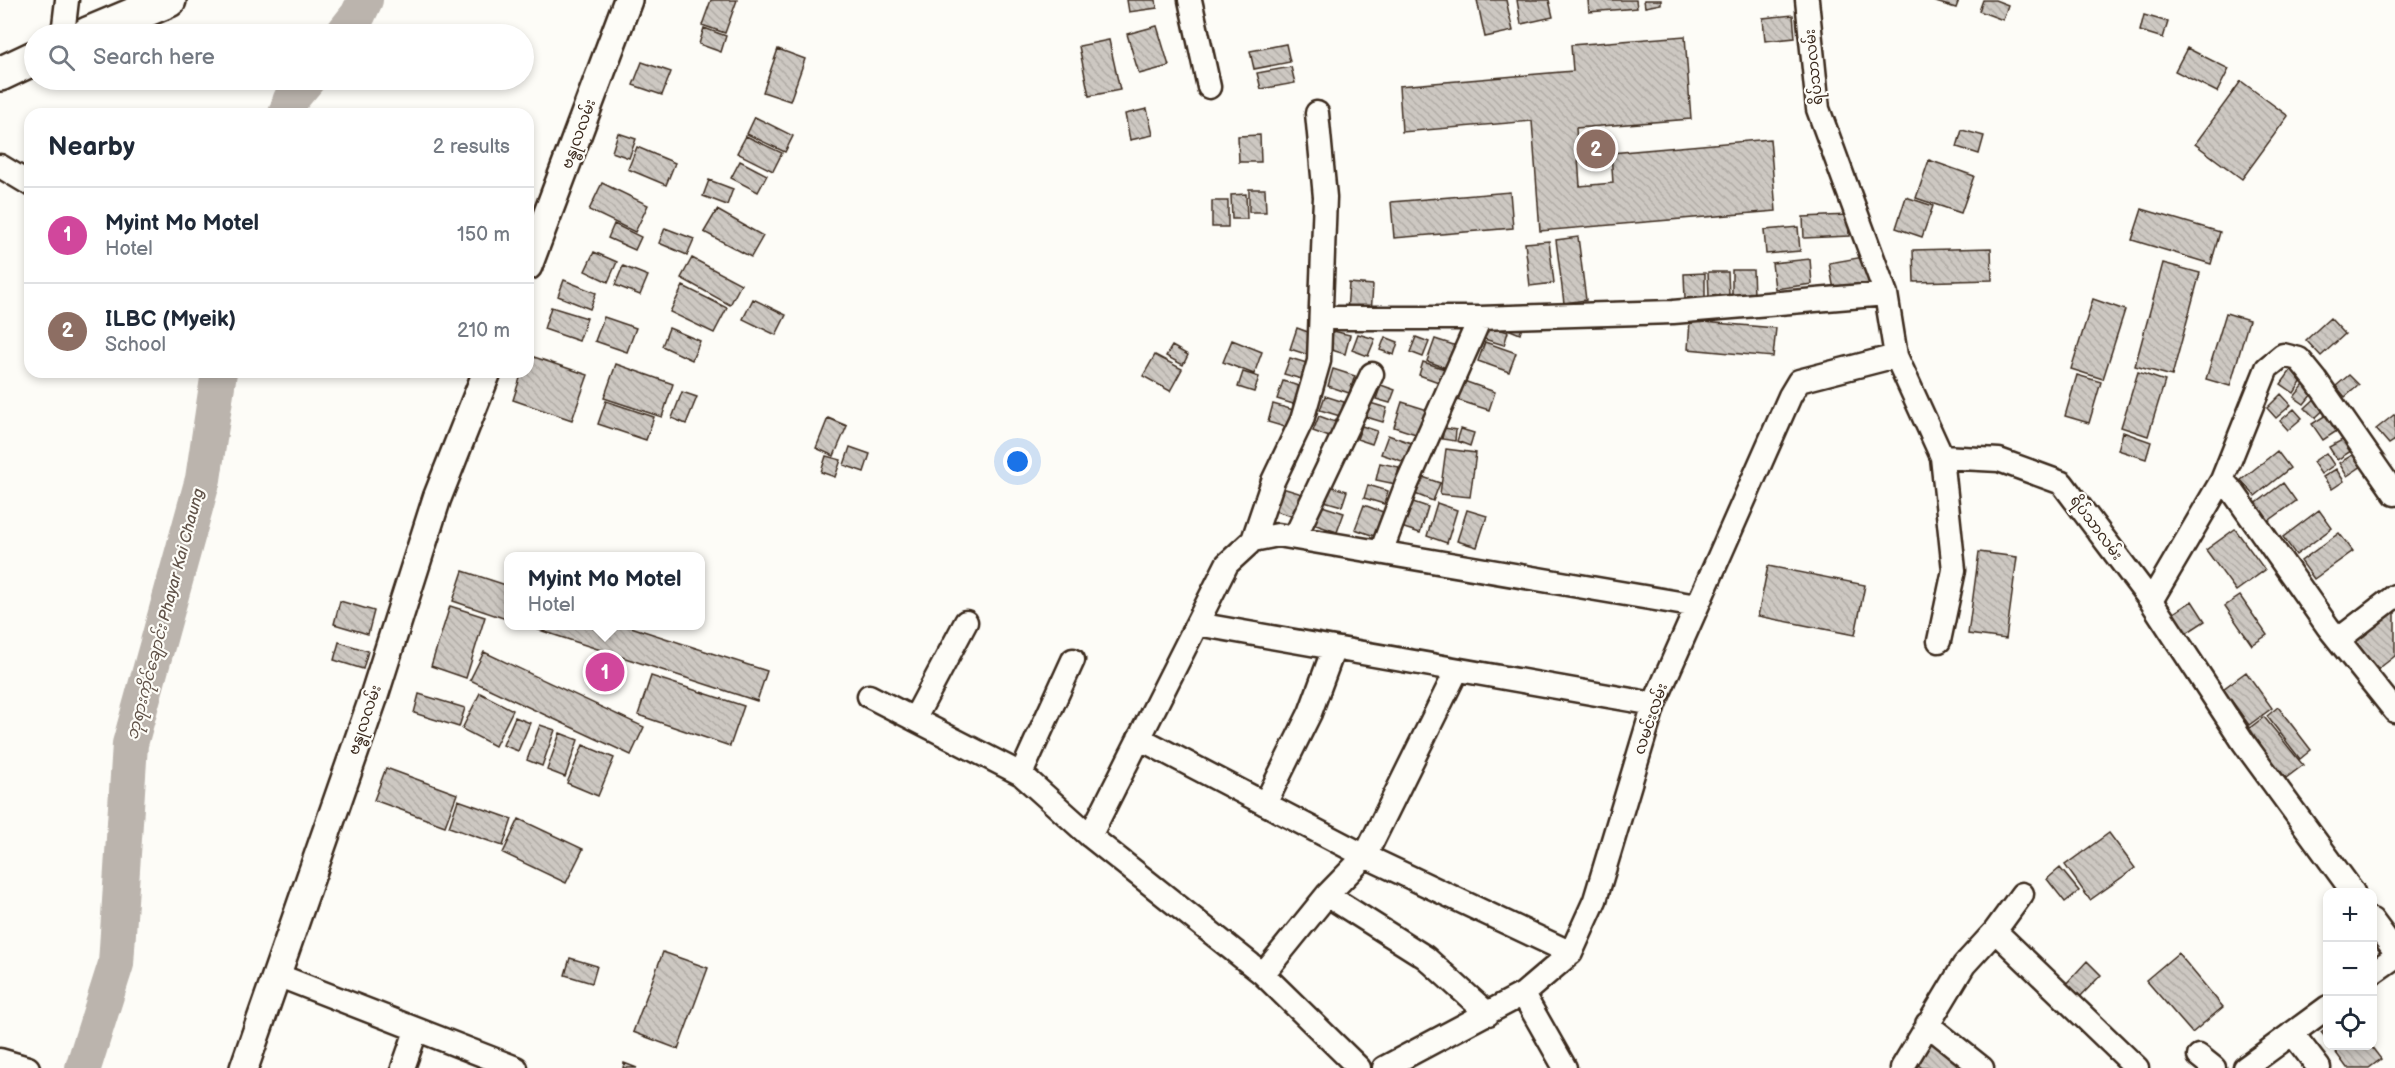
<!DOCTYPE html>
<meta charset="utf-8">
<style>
body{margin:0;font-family:"Balsamiq Sans","Noto Sans Myanmar",sans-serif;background:#f6f6f7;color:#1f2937}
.controls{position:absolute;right:18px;bottom:18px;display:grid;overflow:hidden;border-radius:12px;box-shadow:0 3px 9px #0003}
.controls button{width:54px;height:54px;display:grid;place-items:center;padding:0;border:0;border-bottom:2px solid #e0e1e3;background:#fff;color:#1f2937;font:30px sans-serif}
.you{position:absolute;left:1018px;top:462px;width:21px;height:21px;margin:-15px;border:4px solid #fff;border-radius:50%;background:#1a73e8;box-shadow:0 0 0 9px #1a73e833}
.badge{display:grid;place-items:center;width:39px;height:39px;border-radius:50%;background:#0f766e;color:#fff;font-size:20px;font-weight:700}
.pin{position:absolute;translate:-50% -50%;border:3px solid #fff;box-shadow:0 2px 6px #0006}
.popup{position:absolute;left:504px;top:552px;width:201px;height:78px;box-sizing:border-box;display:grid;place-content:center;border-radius:12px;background:#fff;filter:drop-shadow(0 2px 4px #0005);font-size:20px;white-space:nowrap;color:#747a83}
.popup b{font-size:22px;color:#1f2937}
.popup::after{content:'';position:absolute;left:50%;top:100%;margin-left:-12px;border:12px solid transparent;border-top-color:#fff}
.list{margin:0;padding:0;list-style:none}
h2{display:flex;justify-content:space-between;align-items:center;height:78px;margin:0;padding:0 24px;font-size:26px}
h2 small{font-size:20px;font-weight:400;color:#747a83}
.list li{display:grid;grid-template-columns:39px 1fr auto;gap:18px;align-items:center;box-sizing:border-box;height:96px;padding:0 24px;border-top:2px solid #e0e1e3}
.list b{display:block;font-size:22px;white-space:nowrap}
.list p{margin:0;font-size:20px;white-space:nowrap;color:#747a83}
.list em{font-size:20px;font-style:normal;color:#747a83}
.icon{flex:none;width:33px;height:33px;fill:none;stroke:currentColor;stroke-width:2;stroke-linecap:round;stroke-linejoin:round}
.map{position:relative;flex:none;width:2395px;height:1068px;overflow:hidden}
.search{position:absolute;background:#fff;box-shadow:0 3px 9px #0003;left:24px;top:24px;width:510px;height:66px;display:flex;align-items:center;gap:15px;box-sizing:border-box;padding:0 21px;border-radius:33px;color:#747a83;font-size:22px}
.panel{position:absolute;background:#fff;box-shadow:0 3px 9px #0003;left:24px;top:108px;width:510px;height:270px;border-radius:18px}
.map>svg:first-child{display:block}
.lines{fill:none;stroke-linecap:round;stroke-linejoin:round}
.river{stroke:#bbb4ad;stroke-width:36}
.building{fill:url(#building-back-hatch);stroke:#3b2a1e;stroke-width:1.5}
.minor-casing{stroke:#3b2a1e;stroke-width:27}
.tertiary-casing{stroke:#3b2a1e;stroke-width:32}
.primary-casing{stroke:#3b2a1e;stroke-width:38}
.minor{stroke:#fdfcf7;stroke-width:22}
.tertiary{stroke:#fdfcf7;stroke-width:27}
.primary{stroke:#fdfcf7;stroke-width:33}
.labels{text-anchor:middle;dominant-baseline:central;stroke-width:4.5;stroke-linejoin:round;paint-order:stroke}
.street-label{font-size:15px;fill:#3b2a1e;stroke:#fdfcf7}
.water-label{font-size:16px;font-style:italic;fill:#615349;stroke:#fdfcf7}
</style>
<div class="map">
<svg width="2395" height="1068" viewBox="0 0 2395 1068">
<defs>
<pattern id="building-back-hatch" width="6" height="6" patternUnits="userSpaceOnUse" patternTransform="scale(1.5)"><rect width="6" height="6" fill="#cdc8c2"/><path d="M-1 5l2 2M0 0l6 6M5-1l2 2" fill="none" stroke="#b1aca6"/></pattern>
</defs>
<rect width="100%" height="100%" fill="#fdfcf7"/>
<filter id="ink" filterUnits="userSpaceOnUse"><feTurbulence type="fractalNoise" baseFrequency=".0167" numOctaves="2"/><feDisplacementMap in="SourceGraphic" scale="12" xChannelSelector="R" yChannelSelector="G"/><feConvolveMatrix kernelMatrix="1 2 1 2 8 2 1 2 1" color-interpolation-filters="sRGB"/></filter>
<g filter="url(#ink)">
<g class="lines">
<path class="river" d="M343,34L358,15L365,0
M286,114L291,99L307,80
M83,1068L116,964L130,744L203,479L219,372"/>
</g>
<path class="building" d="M711,0H737L725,33L702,25Z
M1127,0H1156L1157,8L1129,12Z
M1477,0H1506L1513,31L1485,37Z
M1517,0H1549L1553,17L1521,24Z
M1588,0H1636L1637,8L1589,12Z
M1644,0H1661V4L1645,7Z
M1929,0H1959L1956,8Z
M1983,0H1995L2008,5L2003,20L1979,11Z
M1793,15L1795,38L1765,41L1763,18Z
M2144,15L2168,22L2163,38L2140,31Z
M1157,26L1169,66L1139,74L1127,34Z
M704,28L726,36L721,52L699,44Z
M1685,36L1691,119L1576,128L1580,186L1613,183L1611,153L1770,139L1776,211L1540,231L1532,121L1402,132L1399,86L1573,71L1571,45Z
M1109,40L1120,90L1089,96L1079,46Z
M1286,44L1290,62L1254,69L1250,51Z
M2187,48L2229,69L2217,92L2175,71Z
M778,49L805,59L790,101L763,92Z
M642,62L671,72L662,95L633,85Z
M1291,67L1295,83L1261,89L1257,73Z
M2241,81L2288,116L2242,179L2195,144Z
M1147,109L1153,135L1130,140L1125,114Z
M755,117L793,136L785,152L747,134Z
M1962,130L1984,136L1979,154L1957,147Z
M618,133L636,139L629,158L612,152Z
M1260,135L1261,162H1239L1238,136Z
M746,136L782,153L773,171L737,153Z
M637,147L675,163L666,185L628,169Z
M1929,160L1974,176L1961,213L1916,198Z
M740,161L767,175L758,192L731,178Z
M709,180L733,189L727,205L703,196Z
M602,183L648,205L635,232L589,210Z
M1249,189H1265L1266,212H1249Z
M1510,192L1513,228L1394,238L1391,202Z
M1246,194L1247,219H1232L1231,195Z
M1906,197L1933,206L1922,237L1896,228Z
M1212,201H1228V227H1212Z
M2142,209L2220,232L2211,264L2132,240Z
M717,210L763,236L751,257L704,232Z
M1848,215L1849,236L1804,238L1803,217Z
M614,224L641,237L635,250L608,238Z
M1798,227L1800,251L1766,254L1764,230Z
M665,228L694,239L687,255L659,243Z
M1578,237L1586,300L1564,303L1556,240Z
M1549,241L1554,283L1530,286L1525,243Z
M1991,248L1992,280L1914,282L1913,250Z
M594,252L617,262L608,282L585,271Z
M1869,256L1874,284L1834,290L1829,263Z
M692,258L741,284L730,305L681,278Z
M1810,259L1812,284L1775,289L1772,263Z
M2163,263L2200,273L2172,376L2135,366Z
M623,266L648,276L640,295L615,285Z
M1732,270H1753L1754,295H1732Z
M1708,272H1728L1729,296L1709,297Z
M1705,273V298H1685L1684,274Z
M564,280L596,293L590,309L558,296Z
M1349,283L1373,285L1371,314L1347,312Z
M683,286L727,308L714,333L670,312Z
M753,299L786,315L776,335L743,319Z
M2093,299L2125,310L2103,379L2071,369Z
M551,307L587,318L579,341L544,329Z
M2226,313L2249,320L2230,386L2206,379Z
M604,317L636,328L627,352L595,341Z
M2330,318L2345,334L2321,356L2306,340Z
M1690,321L1776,328L1773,357L1688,349Z
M1523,324L1520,334L1505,328Z
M1485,325L1508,332L1504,345L1481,338Z
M669,328L700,341L692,360L662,346Z
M1297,328L1319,336L1312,356L1290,349Z
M1329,330L1350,335L1345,354L1325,348Z
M1358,334L1375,339L1368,356L1352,350Z
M1385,337L1398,342L1394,355L1380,350Z
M1416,337L1429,342L1423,357L1410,352Z
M1435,339L1460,347L1452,370L1427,361Z
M1232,340L1262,352L1254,374L1223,362Z
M1485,342L1516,353L1509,372L1478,361Z
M1172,346L1188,355L1183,365L1166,356Z
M528,355L588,375L572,420L513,400L522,372H528Z
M1155,355L1182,369L1170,391L1143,376Z
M1290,358L1310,364L1305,380L1284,374Z
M1423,362L1448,370L1444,384L1419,375Z
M616,364L673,384L662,417L604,398Z
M2294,366L2306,375L2294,393L2281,384Z
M1333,369L1355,376L1349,393L1328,386Z
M1243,372L1259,377L1254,392L1238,387Z
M2138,372L2165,381L2148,436L2121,427Z
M2077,375L2101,382L2089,423L2065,416Z
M2349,375L2359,385L2345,397L2336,386Z
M1461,380L1495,392L1489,410L1454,399Z
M1283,381L1308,389L1303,407L1277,399Z
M2307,381L2316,389L2304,404L2294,397Z
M1381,385L1395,390L1390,403L1376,399Z
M682,392L697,397L686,424L672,418Z
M2281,394L2291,405L2276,418L2267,408Z
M2319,395L2329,405L2315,418L2305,408Z
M1325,396L1344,402L1340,416L1320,410Z
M606,401L654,417L646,440L598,424Z
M1402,402L1434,412L1425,437L1394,427Z
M1370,403L1387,408L1383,422L1366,417Z
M1273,404L1297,411L1292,429L1268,422Z
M2294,409L2302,418L2288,430L2280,421Z
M2329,413L2340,429L2323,440L2312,424Z
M2395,414V440L2389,444L2376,429Z
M1319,416L1338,423L1332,438L1313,431Z
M828,418L847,426L834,456L816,448Z
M1362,426L1377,431L1372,444L1357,439Z
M1444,428L1456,430L1455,441L1442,439Z
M1461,429L1474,433L1470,446L1457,441Z
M2123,432L2151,442L2146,459L2118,450Z
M1388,435L1417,445L1411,464L1381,454Z
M2344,439L2351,451L2337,460L2329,447Z
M850,447L870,454L864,472L844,465Z
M1446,449L1476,453L1470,497L1440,494Z
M2277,451L2290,468L2255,496L2241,480Z
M2326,453L2334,465L2321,474L2313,462Z
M2354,454L2362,466L2347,476L2339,463Z
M826,456L841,460L835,477L821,472Z
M1380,463L1399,467L1396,484L1376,480Z
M2336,469L2344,481L2332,489L2323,477Z
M1417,475L1440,483L1433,501L1410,492Z
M2283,483L2296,501L2267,522L2254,505Z
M1368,485L1388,491L1384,504L1364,498Z
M1329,486L1347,491L1342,506L1324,501Z
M1279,487L1302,494L1295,517L1272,510Z
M1410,501L1428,507L1420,533L1401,527Z
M1437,503L1457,510L1447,543L1427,536Z
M1316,504L1344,513L1337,532L1310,523Z
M1364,505L1383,512L1374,536L1355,529Z
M1467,510L1487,516L1477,547L1457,541Z
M2319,510L2332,528L2296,555L2283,537Z
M2235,529L2265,570L2236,591L2206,550Z
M2339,533L2353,551L2314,579L2301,561Z
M1979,552L2017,557L2006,639L1968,634Z
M1768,566L1865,585L1855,635L1758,616Z
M463,571L509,586V620L453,601Z
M2240,596L2267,635L2252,645L2225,606Z
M340,601L374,611L368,634L334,624Z
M2192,601L2205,621L2182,636L2169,616Z
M450,606L485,617L466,678L431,666Z
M2395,611V656L2377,670L2355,641Z
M527,626H628L767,671L757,701Z
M339,642L368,651L363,669L334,660Z
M484,652L644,727L631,755L470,680Z
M2246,672L2272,708L2249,725L2223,689Z
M651,676L744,706L730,746L638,715Z
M480,693L513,710L495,746L462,729Z
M419,694L465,708L459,727L414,713Z
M2278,707L2311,750L2300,759L2267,716Z
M515,717L530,723L518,751L503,745Z
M2264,717L2303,765L2286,778L2247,730Z
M540,725L555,730L542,766L527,760Z
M560,733L578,740L565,777L547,770Z
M583,745L614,758L598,796L567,783Z
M386,768L457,794L445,826L374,800Z
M458,800L512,819L503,846L449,827Z
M519,819L583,849L566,883L503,853Z
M2109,833L2135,868L2090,900L2065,865Z
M2060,868L2079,891L2065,902L2047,879Z
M663,952L708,968L678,1049L633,1032Z
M2178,953L2223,1007L2192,1033L2146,980Z
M570,958L597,966L592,983L565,975Z
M2087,961L2101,975L2078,999L2064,986Z
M2328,1027V1041L2321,1032Z
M1932,1042L1960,1060L1955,1068H1922L1918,1065Z
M2331,1046H2371L2381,1059L2369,1068H2347Z
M624,1063L637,1068H623Z"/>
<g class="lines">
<defs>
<path id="minor" d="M1190,0L1209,87
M1807,0L1818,109L1886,294L1896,356L1942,457L1999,460L2062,483L2151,601L2244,743L2353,892
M63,34L67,0
M0,166L30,184
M1322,318H1480L1673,312L1886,294
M2222,480L2234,493L2328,627L2395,711
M1295,537L1372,374
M1253,540L1273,481L1302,420L1319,361L1325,197L1317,113
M1381,552L1406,486L1480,318
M2151,601L2222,480L2267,368L2283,355L2299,359L2316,380L2395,494
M1197,624L1654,704
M2336,636L2347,633L2395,596
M1939,641L1954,570L1942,457
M1457,670L1365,856L1571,953
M869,696L1021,774L1090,836L1263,974L1359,1068
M915,718L966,622
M1139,738L1365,856L1327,895L1263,974
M1021,774L1073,660
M1265,804L1310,713L1334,648
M1090,836L1227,564L1253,540L1278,535L1697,606
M1327,895L1425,957L1488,1014
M2372,920L2395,951
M1995,931L2137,1068
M2372,973L2395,957
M277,975L516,1068
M1523,994L1565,1068
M1927,1024L1982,1068
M2292,1033L2319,1068
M2199,1056L2214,1068
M0,1060L28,1068
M403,1068L416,1031
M1384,1068L1523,994L1571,953L1595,900L1654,704L1790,396L1799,381L1896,356
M1902,1068L1964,965L1995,931L2022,894
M2245,1068L2328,1007"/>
<path id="tertiary" d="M528,266L628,0
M244,1068L373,699L437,498L487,372"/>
<path id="primary" d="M88,34L169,0
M0,74L34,58"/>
</defs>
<use href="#minor" class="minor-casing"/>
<use href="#tertiary" class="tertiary-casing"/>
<use href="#primary" class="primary-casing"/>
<use href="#minor" class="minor"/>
<use href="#tertiary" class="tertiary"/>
<use href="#primary" class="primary"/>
</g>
</g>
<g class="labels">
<g class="street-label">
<text transform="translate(1814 67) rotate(-96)">ရိပ်သာလမ်း</text>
<text transform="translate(579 134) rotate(-70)">ဗန္ဓုလလမ်း</text>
<text transform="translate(2096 528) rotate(53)">ရိပ်သာလမ်း</text>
<text transform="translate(1651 719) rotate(-71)">လမင်းလမ်း</text>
<text transform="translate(365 720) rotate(-71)">ဗန္ဓုလလမ်း</text>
</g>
<g class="water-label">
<text transform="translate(166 614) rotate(-75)">ဘုရားကိုင်ချောင်း Phayar Kai Chaung</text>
</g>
</g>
</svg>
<div class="controls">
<button>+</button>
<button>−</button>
<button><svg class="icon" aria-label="locate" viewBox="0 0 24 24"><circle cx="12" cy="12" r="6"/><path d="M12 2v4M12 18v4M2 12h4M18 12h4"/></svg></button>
</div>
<div class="you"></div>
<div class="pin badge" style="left:605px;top:672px;background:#d1479c">1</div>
<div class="popup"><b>Myint Mo Motel</b>Hotel</div>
<div class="pin badge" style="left:1596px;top:149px;background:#8d6e63">2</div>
<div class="search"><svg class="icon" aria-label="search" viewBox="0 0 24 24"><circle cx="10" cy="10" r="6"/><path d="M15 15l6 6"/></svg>Search here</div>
<section class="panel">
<h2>Nearby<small>2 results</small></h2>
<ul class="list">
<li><span class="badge" style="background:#d1479c">1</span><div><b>Myint Mo Motel</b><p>Hotel</p></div><em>150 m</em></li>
<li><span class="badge" style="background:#8d6e63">2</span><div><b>ILBC (Myeik)</b><p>School</p></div><em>210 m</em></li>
</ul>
</section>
</div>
